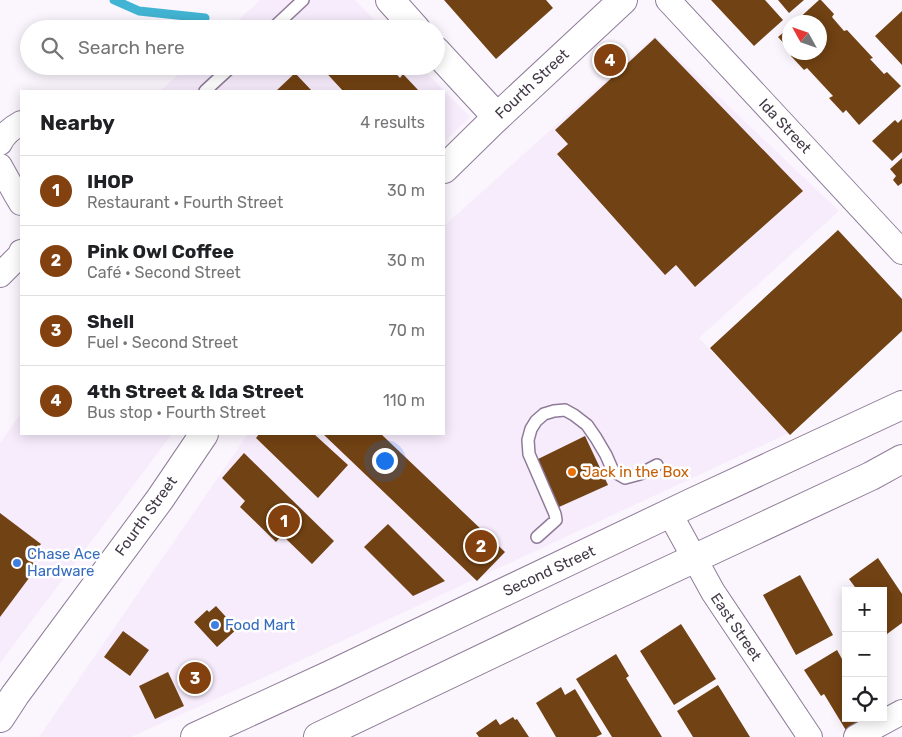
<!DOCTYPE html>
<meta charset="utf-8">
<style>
body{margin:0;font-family:Rubik,sans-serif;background:#f2f2f2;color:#202124}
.controls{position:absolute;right:15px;bottom:15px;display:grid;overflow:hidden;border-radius:0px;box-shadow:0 2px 12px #0003}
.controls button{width:45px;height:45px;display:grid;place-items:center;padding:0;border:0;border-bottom:1px solid #e0e0e0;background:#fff;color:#202124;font:25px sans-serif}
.compass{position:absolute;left:782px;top:15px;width:45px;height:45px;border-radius:50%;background:#fff;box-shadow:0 2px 12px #0003;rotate:310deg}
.you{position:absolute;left:384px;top:460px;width:18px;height:18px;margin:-12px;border:4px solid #fff;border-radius:50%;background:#1a73e8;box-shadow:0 0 0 8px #1a73e833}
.badge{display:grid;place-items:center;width:32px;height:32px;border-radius:50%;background:#834110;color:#fff;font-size:16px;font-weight:700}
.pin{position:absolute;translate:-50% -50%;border:2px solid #fff;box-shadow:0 1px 5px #0006}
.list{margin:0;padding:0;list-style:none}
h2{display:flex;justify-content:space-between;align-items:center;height:65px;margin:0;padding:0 20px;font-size:21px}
h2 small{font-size:16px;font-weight:400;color:#757577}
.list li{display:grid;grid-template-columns:32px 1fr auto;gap:15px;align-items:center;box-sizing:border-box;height:70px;padding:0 20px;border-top:1px solid #e0e0e0}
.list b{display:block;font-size:19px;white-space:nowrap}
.list p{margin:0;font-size:16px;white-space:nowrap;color:#757577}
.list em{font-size:16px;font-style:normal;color:#757577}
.icon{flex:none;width:28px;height:28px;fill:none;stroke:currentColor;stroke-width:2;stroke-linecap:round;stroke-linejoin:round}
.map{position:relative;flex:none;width:902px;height:737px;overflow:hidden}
.search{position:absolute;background:#fff;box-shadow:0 2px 12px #0003;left:20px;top:20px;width:425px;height:55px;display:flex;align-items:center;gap:12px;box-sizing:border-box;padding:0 18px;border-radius:28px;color:#757577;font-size:19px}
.panel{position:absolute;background:#fff;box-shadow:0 2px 12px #0003;left:20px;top:90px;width:425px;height:345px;border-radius:0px}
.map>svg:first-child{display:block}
.built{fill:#f7ecfc}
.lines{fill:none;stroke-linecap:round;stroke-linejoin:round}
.stream{stroke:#42b4d3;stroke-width:9}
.building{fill:#714213}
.service-casing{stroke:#8f7b99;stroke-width:14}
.minor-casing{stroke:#8f7b99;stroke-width:26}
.tertiary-casing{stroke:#8f7b99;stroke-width:30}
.secondary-casing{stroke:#8f7b99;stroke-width:30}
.primary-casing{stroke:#8f7b99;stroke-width:30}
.service{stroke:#fff;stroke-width:11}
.minor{stroke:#fff;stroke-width:24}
.tertiary{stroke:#fff;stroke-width:28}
.secondary{stroke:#fff;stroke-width:28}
.primary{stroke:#fff;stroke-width:28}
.food-dot{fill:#e8710a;stroke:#fff;stroke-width:2}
.shop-dot{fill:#3f7fe0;stroke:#fff;stroke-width:2}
.labels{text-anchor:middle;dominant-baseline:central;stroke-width:5;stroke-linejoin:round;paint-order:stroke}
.street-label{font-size:15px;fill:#423946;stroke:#fff}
.food-label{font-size:15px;fill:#c56008;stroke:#fff;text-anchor:start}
.shop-label{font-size:15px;fill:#366cbe;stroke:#fff;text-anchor:start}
</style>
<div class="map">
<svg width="902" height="737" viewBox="0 0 902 737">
<rect width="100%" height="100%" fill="#fbf6fd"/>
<path class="built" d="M260,0H355L383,29H229Z
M655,36L839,211L699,338L789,433L269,675L131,737H39L248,434H444V226Z
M188,66H420L470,117L444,142V91H160Z
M21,413V434H172L0,663V443Z"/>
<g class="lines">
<path class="stream" d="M114,0L139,11L205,18"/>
</g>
<path class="building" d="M444,0H546L553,8L496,59Z
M711,0H765L783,20L754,46Z
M778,0H804L789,13Z
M819,0H821L834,14L832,17L844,31L847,30L873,58L870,59L884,74L887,72L901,86L859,125L846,110L843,113L829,98L833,96L807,68L804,70L791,56L793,52H820V22H795Z
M902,11V65L875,36Z
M790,27V50L778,37Z
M655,38L803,191L695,287L676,265L665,275L557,154L568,144L555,130Z
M320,66H389L400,78L403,74L419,91H343Z
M295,73L312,91H276Z
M902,119V152L892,161L872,141L895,120L898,123Z
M902,158V183L898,186L893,180L896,176L890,169Z
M838,230L902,299V331L790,435L710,348Z
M259,434H314L348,465L318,498L256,438Z
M323,434H381L505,552L477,581Z
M585,436L608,485L559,507L536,460Z
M244,453L334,541L312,564L282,535L276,542L240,507L245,501L222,478Z
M0,513L41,544L29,560L38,566L0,617Z
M388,524L445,581L413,596L364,547Z
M878,558L902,594V623L887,634L883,628V591H858L849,579Z
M800,575L833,635L796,655L763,595Z
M216,606L237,629L217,647L194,622L207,610L209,612Z
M681,624L716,679L674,705L640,651Z
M123,631L149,650L130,676L104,657Z
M837,650L846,666V718H868L847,732L824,694L821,696L804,670Z
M616,654L629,676L626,678L662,737H612L576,679Z
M168,672L184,706L155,719L139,686Z
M718,685L750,737H693L677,711Z
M561,687L565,695L575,689L602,734L596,737H556L536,703Z
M513,717L515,720L517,719L529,737H479L476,733L496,719L500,725Z"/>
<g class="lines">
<defs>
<path id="service" d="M272,29L303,0
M205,91L232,66
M537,537L556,520L555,514L529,454L528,440L531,429L536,421L544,414L554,411L565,410L574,415L587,425L596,438L606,455L613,471L625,478L640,474L657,465"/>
<path id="minor" d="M668,0L902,252
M0,143C4,134 12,128 21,123
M0,166L15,193L21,203
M0,275L20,255L21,252
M670,514L713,592L810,737
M856,737L902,712"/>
<path id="tertiary" d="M390,0L416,29
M436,51L497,117"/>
<path id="secondary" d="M444,169L492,122L623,0
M0,718L15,695L160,499L204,434"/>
<path id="primary" d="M195,737L330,675L691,503L902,405
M318,737L569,617L871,476L902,459"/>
</defs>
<use href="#service" class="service-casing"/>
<use href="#minor" class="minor-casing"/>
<use href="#tertiary" class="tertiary-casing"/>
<use href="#secondary" class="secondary-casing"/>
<use href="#primary" class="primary-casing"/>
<use href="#service" class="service"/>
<use href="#minor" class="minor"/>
<use href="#tertiary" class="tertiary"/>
<use href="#secondary" class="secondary"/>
<use href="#primary" class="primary"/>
</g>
<circle class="food-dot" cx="572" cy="472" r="5"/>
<g class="shop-dot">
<circle cx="17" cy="563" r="5"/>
<circle cx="215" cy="625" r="5"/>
</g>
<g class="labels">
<g class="street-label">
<text transform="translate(532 84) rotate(-43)">Fourth Street</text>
<text transform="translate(785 126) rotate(47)">Ida Street</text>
<text transform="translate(146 516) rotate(-54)">Fourth Street</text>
<text transform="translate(549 571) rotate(-25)">Second Street</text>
<text transform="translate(736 627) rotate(56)">East Street</text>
</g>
<g class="food-label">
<text x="582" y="472">Jack in the Box</text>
</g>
<g class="shop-label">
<text x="27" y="554">Chase Ace<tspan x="27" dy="17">Hardware</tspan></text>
<text x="225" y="625">Food Mart</text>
</g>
</g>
</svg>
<div class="controls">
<button>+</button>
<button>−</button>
<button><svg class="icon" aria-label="locate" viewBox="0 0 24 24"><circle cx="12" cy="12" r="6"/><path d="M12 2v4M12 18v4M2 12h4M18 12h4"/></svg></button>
</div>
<svg class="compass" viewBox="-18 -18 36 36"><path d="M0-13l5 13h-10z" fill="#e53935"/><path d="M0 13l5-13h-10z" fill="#757577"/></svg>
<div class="you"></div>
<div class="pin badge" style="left:284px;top:521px">1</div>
<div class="pin badge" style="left:481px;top:546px">2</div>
<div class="pin badge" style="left:195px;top:678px">3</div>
<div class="pin badge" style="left:610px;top:60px">4</div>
<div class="search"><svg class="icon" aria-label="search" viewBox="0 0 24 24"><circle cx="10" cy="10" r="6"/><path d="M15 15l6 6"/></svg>Search here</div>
<section class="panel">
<h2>Nearby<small>4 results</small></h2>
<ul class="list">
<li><span class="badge">1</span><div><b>IHOP</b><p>Restaurant · Fourth Street</p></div><em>30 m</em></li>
<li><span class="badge">2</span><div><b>Pink Owl Coffee</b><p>Café · Second Street</p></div><em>30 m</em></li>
<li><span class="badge">3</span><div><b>Shell</b><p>Fuel · Second Street</p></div><em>70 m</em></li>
<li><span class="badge">4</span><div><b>4th Street &amp; Ida Street</b><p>Bus stop · Fourth Street</p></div><em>110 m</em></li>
</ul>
</section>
</div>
